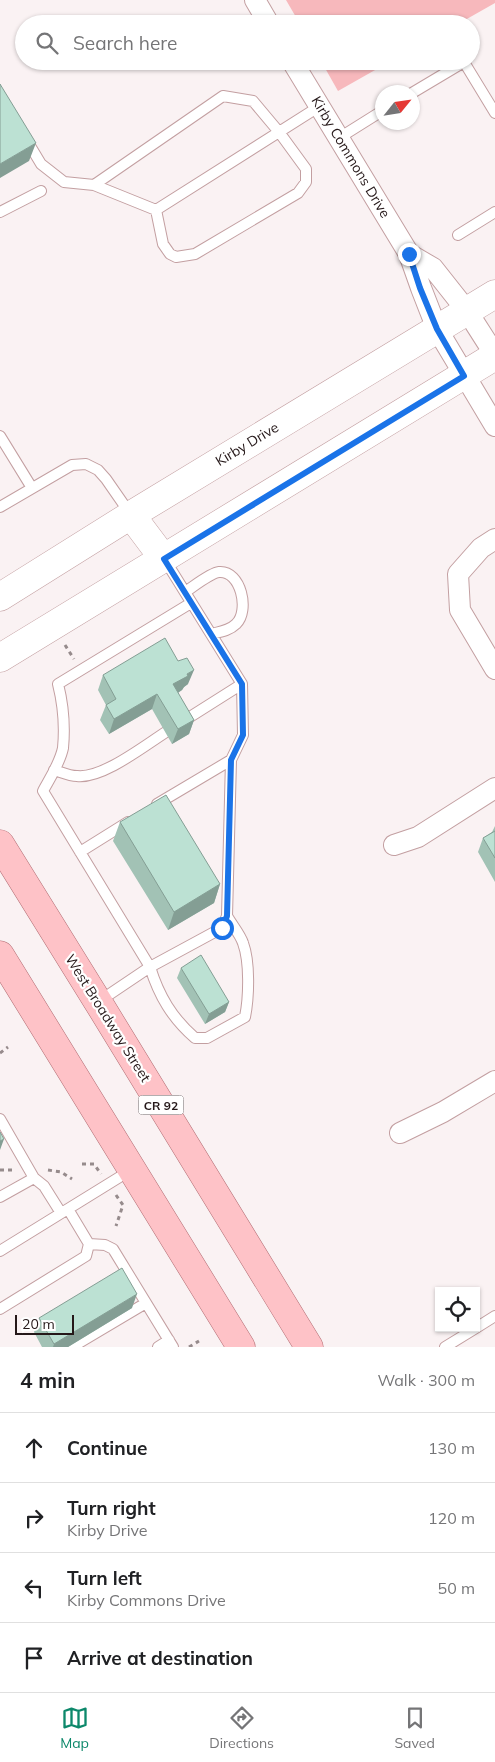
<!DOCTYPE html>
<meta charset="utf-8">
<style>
body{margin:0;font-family:Mulish,sans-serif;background:#f2f2f2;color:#202124}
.controls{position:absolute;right:15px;bottom:15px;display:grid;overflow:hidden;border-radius:0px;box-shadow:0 1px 4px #0004}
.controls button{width:45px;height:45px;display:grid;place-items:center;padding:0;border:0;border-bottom:1px solid #e0e0e0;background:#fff;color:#202124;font:25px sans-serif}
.compass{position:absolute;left:375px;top:85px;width:45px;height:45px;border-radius:50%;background:#fff;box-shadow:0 1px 4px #0004;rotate:60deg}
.scale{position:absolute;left:15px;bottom:12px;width:59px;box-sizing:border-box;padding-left:5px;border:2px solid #251819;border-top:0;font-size:14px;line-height:18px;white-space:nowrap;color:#251819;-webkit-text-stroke:4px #fff;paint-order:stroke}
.stop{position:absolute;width:15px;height:15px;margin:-11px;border:4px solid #1a73e8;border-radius:50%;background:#fff}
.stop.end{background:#1a73e8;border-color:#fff;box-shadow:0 1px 5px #0008}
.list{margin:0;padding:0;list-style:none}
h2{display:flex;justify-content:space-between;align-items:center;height:65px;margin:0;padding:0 20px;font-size:21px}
h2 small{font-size:16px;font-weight:400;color:#757577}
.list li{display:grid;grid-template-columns:32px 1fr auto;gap:15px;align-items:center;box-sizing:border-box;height:70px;padding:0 20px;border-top:1px solid #e0e0e0}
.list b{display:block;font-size:19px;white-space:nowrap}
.list p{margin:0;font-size:16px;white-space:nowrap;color:#757577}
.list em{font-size:16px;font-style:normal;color:#757577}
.icon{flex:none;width:28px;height:28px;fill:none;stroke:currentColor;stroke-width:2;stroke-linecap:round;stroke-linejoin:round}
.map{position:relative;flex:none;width:495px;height:1347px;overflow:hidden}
.search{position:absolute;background:#fff;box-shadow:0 1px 4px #0004;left:15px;right:15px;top:15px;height:55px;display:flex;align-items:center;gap:12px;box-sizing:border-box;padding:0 18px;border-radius:28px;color:#757577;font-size:19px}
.sheet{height:345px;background:#fff}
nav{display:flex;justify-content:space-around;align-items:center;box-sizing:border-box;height:70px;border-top:1px solid #e0e0e0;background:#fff;font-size:14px;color:#757577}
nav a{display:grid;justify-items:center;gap:2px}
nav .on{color:#0d886b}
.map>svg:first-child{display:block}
.green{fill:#f7b8bc}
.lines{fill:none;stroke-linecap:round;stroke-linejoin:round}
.lane-casing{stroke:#c39fa1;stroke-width:12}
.street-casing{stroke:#c39fa1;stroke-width:22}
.secondary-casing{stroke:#c39fa1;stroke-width:29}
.primary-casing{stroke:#b16c72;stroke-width:29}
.path{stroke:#968b8c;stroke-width:3;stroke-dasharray:4 4;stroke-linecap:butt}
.lane{stroke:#fff;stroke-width:10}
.street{stroke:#fff;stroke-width:20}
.secondary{stroke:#fff;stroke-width:28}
.primary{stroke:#fec2c7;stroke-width:28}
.wall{fill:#a2c2b5}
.shaded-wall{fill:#849e94}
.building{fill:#bce1d3;stroke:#849e94}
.route{stroke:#1a73e8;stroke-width:6}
.labels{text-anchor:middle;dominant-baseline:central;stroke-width:4.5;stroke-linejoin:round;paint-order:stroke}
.shield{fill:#fff;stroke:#665d5e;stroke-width:1}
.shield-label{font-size:12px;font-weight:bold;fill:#251819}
.street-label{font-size:14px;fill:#251819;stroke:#fff}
</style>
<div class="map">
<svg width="495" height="1347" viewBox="0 0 495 1347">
<rect width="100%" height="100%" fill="#faf2f3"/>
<path class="green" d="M286,0H495V3L458,24H300Z
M321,61H391L338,91Z"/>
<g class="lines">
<defs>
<path id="lane" d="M412,93L464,62L495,113
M339,138L382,111
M26,139L41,164L64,182L94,185L156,210L320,106
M94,185L223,96L253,101L279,132L306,169V182L298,193L195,254L176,257L170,254L163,244L156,210
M0,212L41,191
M458,235L495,212
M0,436L32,488
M0,507L72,465L86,464L98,470L106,479L131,515
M165,560L242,684L243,735L231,760L227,916L222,928L150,967C159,996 172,1018 195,1038H207L245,1017C249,997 250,962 243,943C240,934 232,925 227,916
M185,592C193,587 210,573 219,572C241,570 250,611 236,624C229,631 219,632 211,634
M182,722L242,684
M54,770C61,772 69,776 77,776C102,779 144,746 166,732
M157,804L231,760
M80,852L128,822
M98,1002L150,967L43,791C50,778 60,763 63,748C65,727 63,704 58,684L191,603
M0,1119L34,1178L44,1186L61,1213
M0,1197L34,1178
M89,1244L105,1245L113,1249L173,1347
M0,1251L131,1170
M0,1309L86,1256L89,1244L68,1209
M476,1328L495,1316
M72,1347L146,1303
M158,1347L169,1340
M445,1347L476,1328"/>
<path id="street" d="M255,0L269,24
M292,61L409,254L421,288L437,329L495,426
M409,254L433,268L467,311L495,355
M495,539L481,548L458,574L460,610L495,669
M394,845L418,837L495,788
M400,1133L443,1112L495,1081"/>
<path id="secondary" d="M131,515L164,559
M0,597L131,515L495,294
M0,658L495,356"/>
<path id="primary" d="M0,844L98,1002L309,1347
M0,955L241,1347"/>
</defs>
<use href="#lane" class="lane-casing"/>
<use href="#street" class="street-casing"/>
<use href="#secondary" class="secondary-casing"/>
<use href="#primary" class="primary-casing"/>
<path class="path" d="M65,645L74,659
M0,1053L8,1047
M82,1164H94L101,1174
M0,1170H14
M48,1170L61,1172L72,1179
M116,1195L123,1205L116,1226
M189,1347L199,1341"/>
<use href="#lane" class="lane"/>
<use href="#street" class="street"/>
<use href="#secondary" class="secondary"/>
<use href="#primary" class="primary"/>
</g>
<path class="wall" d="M103,675L188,684L184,687L182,690L178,693L194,720L189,734L172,744L152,709L109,734L100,720L106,705L98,690Z
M120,822L220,884L214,903L168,930L113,841Z
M495,826V882L478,852L483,838L492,832Z
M181,968L229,1002L225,1012L205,1024L177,978Z
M132,1308L68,1347H42L34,1332L39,1318Z"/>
<path class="shaded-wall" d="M36,143L29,161L0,178V164Z
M194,670L188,684L184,687L182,690L168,699L173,684L187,674Z
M157,694L152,709L109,734L114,719Z
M194,720L189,734L172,744L178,729Z
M220,884L214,903L168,930L174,912Z
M229,1002L225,1012L205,1024L209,1014Z
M4,1139L0,1150V1141Z
M137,1294L132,1308L68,1347H53L54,1344Z"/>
<path class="building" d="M0,84L36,143L0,164Z
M165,638L178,661L187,658L194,670L187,674L188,676L173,684L194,720L178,729L157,694L114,719L106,705L116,699L103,675Z
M166,795L220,884L174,912L120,822Z
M495,831V858L483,838Z
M201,955L229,1002L209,1014L181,968Z
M0,1132L4,1139L0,1141Z
M122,1268L137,1294L54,1344L39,1318Z"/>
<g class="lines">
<path class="route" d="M222,928L227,916L231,760L243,735L242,684L164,559L464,376L437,329L420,288L409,254"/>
</g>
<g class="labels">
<rect class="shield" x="138.5" y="1095.5" width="45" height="19" rx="4"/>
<g class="shield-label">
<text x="161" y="1105">CR 92</text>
</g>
<g class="street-label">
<text transform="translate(351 157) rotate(59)">Kirby Commons Drive</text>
<text transform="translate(247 444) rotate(-31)">Kirby Drive</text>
<text transform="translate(108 1018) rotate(58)">West Broadway Street</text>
</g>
</g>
</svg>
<div class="controls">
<button><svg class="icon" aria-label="locate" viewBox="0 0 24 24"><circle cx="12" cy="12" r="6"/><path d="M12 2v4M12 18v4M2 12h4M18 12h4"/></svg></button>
</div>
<svg class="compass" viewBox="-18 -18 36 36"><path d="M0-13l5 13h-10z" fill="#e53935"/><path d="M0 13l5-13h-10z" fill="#757577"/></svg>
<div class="scale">20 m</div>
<div class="stop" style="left:222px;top:928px"></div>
<div class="stop end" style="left:409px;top:254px"></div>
<div class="search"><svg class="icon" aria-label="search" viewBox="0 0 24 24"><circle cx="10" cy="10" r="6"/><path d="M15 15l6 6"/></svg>Search here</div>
</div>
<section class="sheet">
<h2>4 min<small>Walk · 300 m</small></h2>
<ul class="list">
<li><svg class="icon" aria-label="ahead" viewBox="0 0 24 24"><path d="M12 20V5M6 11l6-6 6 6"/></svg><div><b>Continue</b></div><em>130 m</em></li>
<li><svg class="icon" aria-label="right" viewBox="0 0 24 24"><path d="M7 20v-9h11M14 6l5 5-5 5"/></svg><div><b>Turn right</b><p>Kirby Drive</p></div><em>120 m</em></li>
<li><svg class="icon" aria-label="left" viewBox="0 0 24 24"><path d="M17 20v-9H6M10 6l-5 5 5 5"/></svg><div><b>Turn left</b><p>Kirby Commons Drive</p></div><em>50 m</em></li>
<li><svg class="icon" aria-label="arrive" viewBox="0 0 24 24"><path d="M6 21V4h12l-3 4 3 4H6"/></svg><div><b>Arrive at destination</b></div></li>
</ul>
</section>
<nav>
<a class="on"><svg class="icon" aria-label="map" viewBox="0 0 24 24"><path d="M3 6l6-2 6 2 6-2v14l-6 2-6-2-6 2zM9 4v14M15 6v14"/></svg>Map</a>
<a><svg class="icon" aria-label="directions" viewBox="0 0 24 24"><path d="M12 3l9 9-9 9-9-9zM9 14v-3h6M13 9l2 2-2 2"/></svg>Directions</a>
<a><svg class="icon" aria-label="saved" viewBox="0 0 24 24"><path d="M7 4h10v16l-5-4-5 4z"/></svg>Saved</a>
</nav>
